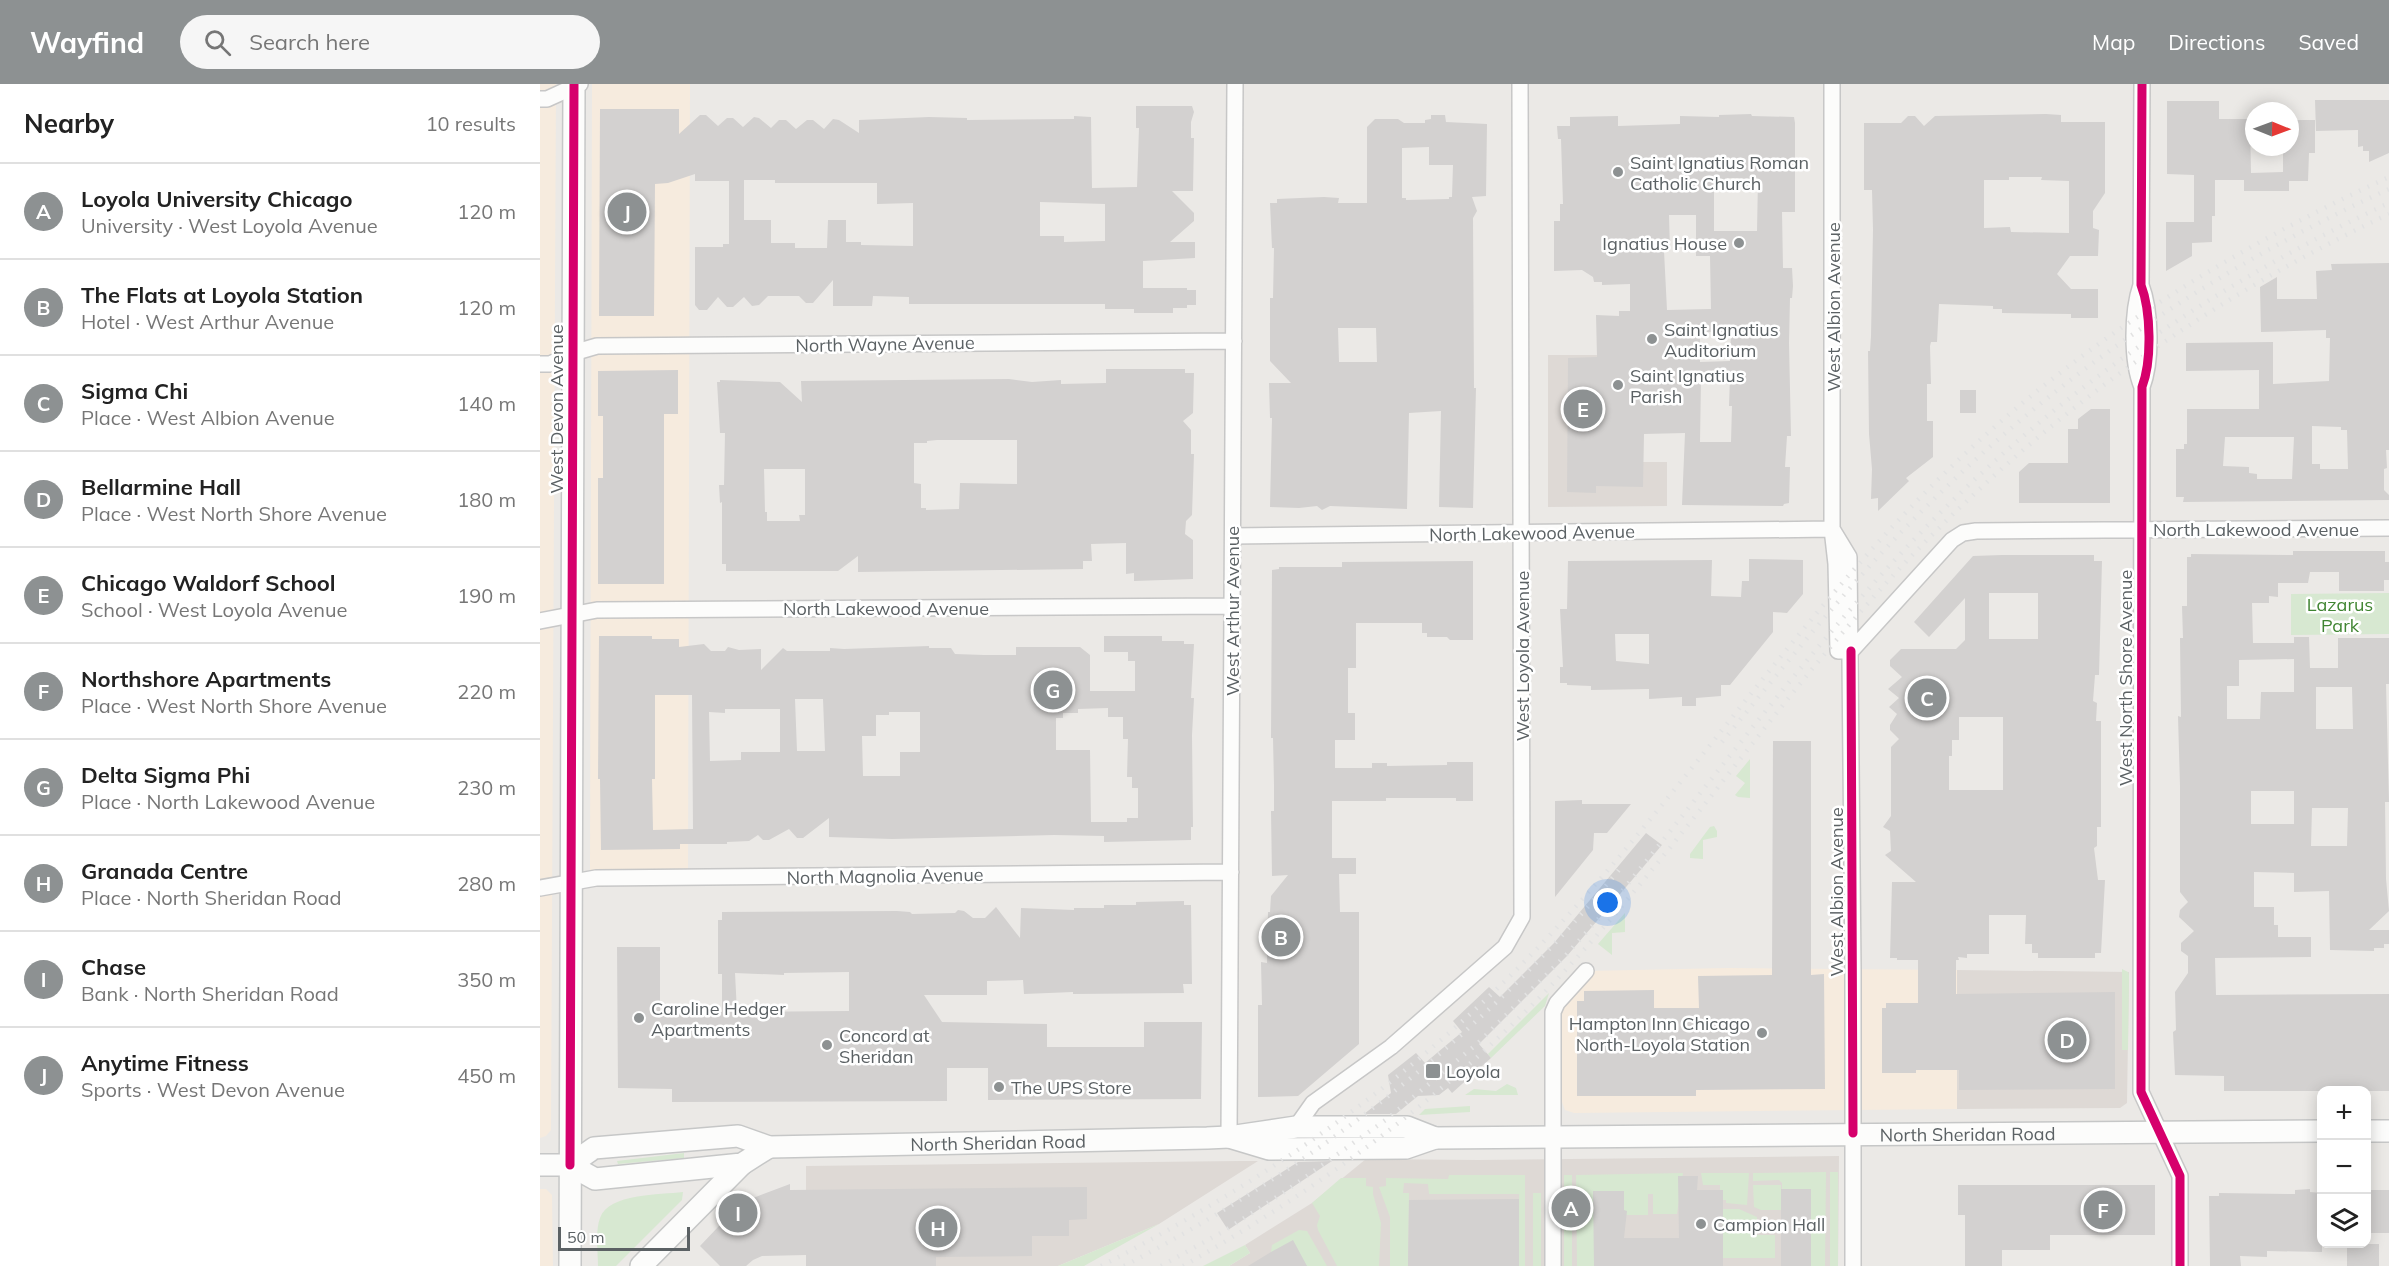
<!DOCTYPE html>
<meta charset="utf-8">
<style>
body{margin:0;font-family:Mulish,sans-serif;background:#f6f6f6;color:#222}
.controls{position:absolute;right:18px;bottom:18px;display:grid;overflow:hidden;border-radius:12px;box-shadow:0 3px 15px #0003}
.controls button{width:54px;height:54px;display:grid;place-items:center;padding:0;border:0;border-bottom:2px solid #e0e0e0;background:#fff;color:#222;font:30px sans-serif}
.compass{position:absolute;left:1705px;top:18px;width:54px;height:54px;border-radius:50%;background:#fff;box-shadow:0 3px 15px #0003;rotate:91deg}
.scale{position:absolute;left:18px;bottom:15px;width:132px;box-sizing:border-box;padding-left:6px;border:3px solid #5b6164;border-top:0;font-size:16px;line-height:21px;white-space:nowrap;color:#5b6164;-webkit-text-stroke:4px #fff;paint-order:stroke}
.you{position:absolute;left:1068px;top:819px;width:21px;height:21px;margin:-15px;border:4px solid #fff;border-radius:50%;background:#1a73e8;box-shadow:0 0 0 9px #1a73e833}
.badge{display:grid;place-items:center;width:39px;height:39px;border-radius:50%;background:#8d9192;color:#fff;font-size:20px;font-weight:700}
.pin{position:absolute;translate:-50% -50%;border:3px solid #fff;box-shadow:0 2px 6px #0006}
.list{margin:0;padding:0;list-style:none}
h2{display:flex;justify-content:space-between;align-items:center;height:78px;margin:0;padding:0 24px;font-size:26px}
h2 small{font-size:20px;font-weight:400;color:#767676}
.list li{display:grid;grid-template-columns:39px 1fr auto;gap:18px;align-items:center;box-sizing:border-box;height:96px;padding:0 24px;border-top:2px solid #e0e0e0}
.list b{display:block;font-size:22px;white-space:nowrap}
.list p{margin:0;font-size:20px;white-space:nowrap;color:#767676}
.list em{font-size:20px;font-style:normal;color:#767676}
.icon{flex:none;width:33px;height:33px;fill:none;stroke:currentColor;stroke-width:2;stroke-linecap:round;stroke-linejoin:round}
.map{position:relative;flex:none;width:1849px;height:1182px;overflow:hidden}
header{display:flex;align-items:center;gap:36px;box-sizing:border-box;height:84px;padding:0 30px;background:#8d9192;color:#fff}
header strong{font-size:28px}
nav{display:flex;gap:33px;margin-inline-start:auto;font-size:21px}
.search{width:420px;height:54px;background:#f6f6f6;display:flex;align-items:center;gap:15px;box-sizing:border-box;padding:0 21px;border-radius:33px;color:#767676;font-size:22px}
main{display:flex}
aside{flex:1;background:#fff}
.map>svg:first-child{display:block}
.commercial{fill:#f6ebde}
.education{fill:#ded9d5}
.green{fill:#d7e8d1}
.building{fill:#d3d1d0;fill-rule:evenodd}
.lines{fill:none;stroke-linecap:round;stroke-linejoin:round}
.minor-casing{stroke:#c7c7c7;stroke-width:18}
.secondary-casing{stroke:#c6c7c7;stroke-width:24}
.minor{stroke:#fcfcfb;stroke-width:15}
.secondary{stroke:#fcfcfb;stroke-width:21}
.rail{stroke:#e2e2e2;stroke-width:4.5;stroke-dasharray:1.5 8;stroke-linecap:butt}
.cycleway-casing{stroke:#fff;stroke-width:13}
.cycleway{stroke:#d6006c;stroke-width:9}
.poi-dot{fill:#8d9192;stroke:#fff;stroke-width:2}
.labels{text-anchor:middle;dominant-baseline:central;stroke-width:5;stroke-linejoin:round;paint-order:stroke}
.poi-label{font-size:18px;fill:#5b6164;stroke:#fff;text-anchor:start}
.street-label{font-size:18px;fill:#5b6164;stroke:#fff}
.park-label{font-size:18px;fill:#408532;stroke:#fff}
</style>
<header>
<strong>Wayfind</strong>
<div class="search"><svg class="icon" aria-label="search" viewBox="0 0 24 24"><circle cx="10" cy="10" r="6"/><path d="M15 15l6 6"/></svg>Search here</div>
<nav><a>Map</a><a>Directions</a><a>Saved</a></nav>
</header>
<main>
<aside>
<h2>Nearby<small>10 results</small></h2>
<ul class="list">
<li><span class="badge">A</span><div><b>Loyola University Chicago</b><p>University · West Loyola Avenue</p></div><em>120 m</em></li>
<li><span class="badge">B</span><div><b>The Flats at Loyola Station</b><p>Hotel · West Arthur Avenue</p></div><em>120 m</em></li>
<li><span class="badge">C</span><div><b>Sigma Chi</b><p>Place · West Albion Avenue</p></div><em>140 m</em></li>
<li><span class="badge">D</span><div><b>Bellarmine Hall</b><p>Place · West North Shore Avenue</p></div><em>180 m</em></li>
<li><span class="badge">E</span><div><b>Chicago Waldorf School</b><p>School · West Loyola Avenue</p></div><em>190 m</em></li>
<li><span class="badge">F</span><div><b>Northshore Apartments</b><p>Place · West North Shore Avenue</p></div><em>220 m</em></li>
<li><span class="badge">G</span><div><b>Delta Sigma Phi</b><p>Place · North Lakewood Avenue</p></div><em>230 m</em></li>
<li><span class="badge">H</span><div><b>Granada Centre</b><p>Place · North Sheridan Road</p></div><em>280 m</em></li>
<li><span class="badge">I</span><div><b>Chase</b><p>Bank · North Sheridan Road</p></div><em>350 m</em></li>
<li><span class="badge">J</span><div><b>Anytime Fitness</b><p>Sports · West Devon Avenue</p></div><em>450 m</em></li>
</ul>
</aside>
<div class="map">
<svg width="1849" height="1182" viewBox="0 0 1849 1182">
<rect width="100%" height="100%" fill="#ebe9e6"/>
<path class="commercial" d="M0,0H16L11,1046L6,1052L0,1054Z
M52,0H150L148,790L50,792Z
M1188,884L1417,886V1025L1034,1029L1025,1026L1022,1018L1020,935L1022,926L1046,887Z
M0,1105H6L12,1111L13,1182H0Z"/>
<path class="education" d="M1008,271H1079V378H1127V422L1008,423Z
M1417,886L1589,888L1587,1019L1580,1024L1417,1025Z
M1299,1072L1298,1182H689L710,1169L705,1161L772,1119L826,1075L938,1076Z
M700,1077H718L619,1140L518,1182H266V1082Z"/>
<path class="green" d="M1849,509V550L1751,551V510Z
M1210,675V714L1198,713L1195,711L1205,699L1196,692Z
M1174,742L1177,747V753L1163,756V775L1150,774V770L1170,743Z
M1085,829V848L1072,849V871L1058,860Z
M1582,885L1588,888L1589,891L1588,966H1582Z
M1009,909L1005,922L951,974L948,970Z
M967,1000L976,1004L978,1011H925L934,1005L956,1007Z
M930,1022V1028L879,1031L885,1025Z
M144,1069V1074L78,1080L77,1077Z
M1286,1088L1285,1182H1271V1105H1242V1099L1239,1096L1213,1097V1089Z
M1290,1088H1298V1182H1290Z
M1143,1089L1137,1130H1113V1110H1108V1131H1086L1084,1126L1054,1107V1182H1037L1036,1091Z
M1161,1089H1209L1207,1121L1186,1119V1116H1183V1106H1180V1101H1163Z
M909,1091H985V1182H979V1110H889L888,1100L864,1099L863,1109H869L868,1182H850V1133L839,1103L846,1102V1094L908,1095Z
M1024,1091H1032V1182H1024Z
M801,1094H826V1102L833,1103V1110L841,1139L839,1182H797L778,1146L777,1141L780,1132L772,1119Z
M1213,1101H1241V1126H1221L1214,1123Z
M143,1108L142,1116L76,1182H58C58,1168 55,1147 60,1134C69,1109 120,1111 143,1108Z
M993,1109H1001V1182H993Z
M1183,1125H1199L1217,1133V1151H1235V1174H1183Z
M619,1140L544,1182H518Z
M759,1146L767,1147L787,1182H767L731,1168L732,1161Z
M705,1161L710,1169L689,1182H663Z"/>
<path class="building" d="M1775,16H1849V69L1829,78V67H1823V62L1818,63V46L1776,47Z
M1627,17H1679V35H1710L1711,89L1743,88V63H1750V36H1775V69H1769L1768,97H1749V107H1704V96H1675V132H1672V158L1652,159V172L1626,187V138H1654V91L1627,90Z
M596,22H652L654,28L651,38V54H654L653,107H632L654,129V137L630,158H655V174L603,177V204H647V206H656V221H647V224H633V229H594V225H565V220H369V213L333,212L332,222H293V196L273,219H266L259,212H228L219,221L212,222L204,213L193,223H187L178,213L167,226H159L155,221V163H183V160H189V97H155V90L128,99L115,100L114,232H59L60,25H139V50L160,31H166L178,42L187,34H193L203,43L214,33L219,34L231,44L239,36H246L256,45L267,36H273L284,45L293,35L299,36L319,49V36L389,33L427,34V36L534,35V32L551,33L552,104L597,103L599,44H596ZM204,96H235V99H337V120L373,119V162L321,161V158H306V136H288L287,164H255V159H231V136H204ZM500,118L565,120V157L524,158V152H500Z
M1211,30L1212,32L1254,33L1255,39V128H1242L1243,184H1252L1253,202L1252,214H1250L1249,259L1251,352H1247L1245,383H1250L1249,419L1244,420L1243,422L1142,421L1145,349L1104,350L1103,403L1056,402V409L1027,408L1028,274L1057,273L1056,231L1079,232V227H1090V200L1062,201V198H1054L1053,193L1042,186L1014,187V137H1020V120H1023L1021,55H1018L1017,42H1030V33L1078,32V42L1140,40V32L1179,33V31ZM1187,94L1218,95L1217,147H1174V97H1187ZM1129,131H1156V172H1170L1171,225L1127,226L1124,167H1130ZM1160,248H1191L1190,277L1160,278ZM1190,293L1189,322H1192L1191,358H1160L1161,294Z
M1506,30L1521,31V38H1565V109L1553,127V144L1559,146L1558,172H1530L1517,190L1531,205H1558V234H1531V230L1462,229V225H1453V222L1399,220L1397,258H1391L1390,262L1391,300H1387V337H1393V373L1366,394L1369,397L1338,427V414L1331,415L1332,385L1329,350L1328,267H1330L1331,252L1333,146L1332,106H1324V39H1361L1368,32H1375L1384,42L1395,32ZM1469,93H1502L1501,96L1529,97V149L1471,148L1470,143L1444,144V96H1469Z
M891,31H905L906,38L947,40L946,112L932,113L937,127L933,134L934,304H936L933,424L899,423L901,327L869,329L867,425L790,422L782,426L777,422L759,424L730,423L732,334H730L729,299H751L730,277V214H733L734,164H732L730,119H737V115L784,113L799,114L798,119H827V43L835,35H858L864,39H885V36L891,35ZM889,63V81H913L912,113H909V115L866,116V114H862V64ZM798,244H836L837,278H799Z
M1849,179V366H1846L1847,384L1844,385V406L1849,411V416L1643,418L1644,413H1636V365H1644V360H1647V325H1719V286L1646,287V259L1733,258V300L1789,297L1790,254H1786V246L1721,248L1720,203L1737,193V215H1777L1776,187L1792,186L1791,180ZM1772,342L1801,343V346H1807L1808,385H1780V380H1772ZM1685,353H1754L1752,395H1717V390L1709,389V383L1683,382Z
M566,285H645V289H654L653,329L643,337L651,346V370H654L652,431L646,437L645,450L653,456V495L594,497V489L586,490V459L551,460L552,477H543V485L318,488V472L298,487H186V480H182V418L180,419L179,401H184L185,349H180L177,298H180V296L240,298L262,318L261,297L469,295L492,298L521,296V300L566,299ZM397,356H477V400L420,399L419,425L386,426V424H381V400L374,399V359H387V357ZM224,385H265V431H259L260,437H227V428H225Z
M138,286V330H124V500H58V394H63V332H58V287Z
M1420,306H1436V329H1420Z
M1551,325H1570V419H1479V388L1489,379H1528V345H1538V335Z
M1753,467H1845V478H1849V496H1844V507H1799V488H1770L1768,499H1738V513L1729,512V519H1712L1713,559H1754V553H1769L1770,584H1798V554H1849V600H1846L1849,718H1845L1846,795L1849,827L1829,846H1849V860H1844V864H1834V867L1790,866L1789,807L1754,808V789L1714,788V823H1734V841H1738V853H1771V873L1675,874L1676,911L1849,910V1007H1684V992L1635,991L1633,948L1636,946L1635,908L1648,889V872L1641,867V859L1654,847L1639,833L1640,826L1648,818L1640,808V702L1638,632L1641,633L1640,554H1643L1642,522H1647V473H1651V470L1753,471ZM1754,575V608H1721L1720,635H1687V602H1699V576ZM1776,603H1812L1813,645H1776ZM1711,707H1754V740H1711ZM1772,724H1808L1807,762H1771Z
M1462,471H1554V477H1562L1559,591H1555L1553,617L1557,619L1556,637H1561V743H1557V762L1554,764L1558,796H1565L1561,869H1555V874H1498V869H1492V860H1485L1486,831H1449V870H1427V874L1418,873L1419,876H1416V910L1575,908V1005L1419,1006V986H1376V989H1342V924H1346V919H1378V876H1357V874H1350L1352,798H1376L1345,771L1351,767L1350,747L1343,743L1351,732V663L1359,655L1350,646V641L1357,630L1349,623L1359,614L1348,605L1362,593L1350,582V576L1361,565H1416L1425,556V514L1389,553L1374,538L1433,472ZM1449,509H1498V555H1449ZM1419,633H1463V706H1409V672H1412V656H1419Z
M1209,475L1263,476V510L1247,529L1233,528V548L1190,601H1181V612L1156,614V622H1142V613L1109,615V605L1051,606V602L1027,601V599H1020V583H1023L1020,525H1027L1028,477L1172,476L1171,512L1201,513L1202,497H1209ZM1075,550H1109V580L1076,577Z
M933,477V556H910L907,553H887V549H882V539H816V584H808V629H815V656H795V684H832V679H847V682L907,681V678H933V717H916V714H846V717H792V774H816V790H799L800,828H819V960L758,1012L718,1013V921H722L721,878L727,879L728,828H730L731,812L748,791L732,792L731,727H734V701L733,654H731L732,486L739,485V483H802V478Z
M59,552H112V555H139V563L164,560L171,567H185L188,563L199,566L221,565V586L243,564L247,567H290V564L304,565L389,562V564H411L415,570L444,571H476V563H540L550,571V607H595V577H588V568H564V552H622V557H644V560H654L651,614H654L652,651L653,743H651V756L564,758V752L514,751L352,755L289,753V734L263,754H257L249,745L229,756H223L218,751L209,757L187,758V760H140V765L61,766L60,695H58ZM115,611H152L153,745L113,746L112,695H115ZM255,615H283L285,667H257ZM568,624V633H583V655H588L587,693H592V704H598V734H587V738H551L550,666H516V634H523V629H538V625ZM185,625H240V668H201V676L170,677L169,628L185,629ZM349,628H380V668H360V692H323L322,652H336V631H349Z
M1233,657H1271V891L1284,890L1285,1005L1156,1006V1012H1037V917H1044V907L1114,906V924H1159L1158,892L1232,891Z
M1042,716V720H1091L1067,749H1054L1053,766L1015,813V717Z
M1106,749L1122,761L1027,872L939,960L951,974L912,1009L908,1004L899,1011L878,1012L856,1030H824L851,1009L848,991L876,969L885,979L922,948L913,937L949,903L960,913L1014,859Z
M644,817V821H651L652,900H643L644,909L533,910V908L484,910L483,896L447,897V911H384L402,938L507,940V963H604V938H662L661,1015L448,1016V984H407V1017L132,1018V1005L78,1004L77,863H120V928H182V890H178V836H182V828L357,827L370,828L372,830L415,829L418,826L424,827L433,834H445L456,823L480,854L481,824L534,826V824H564V821H596V818ZM309,888V927L197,928L195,889L244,891V889Z
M792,1077L688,1146L677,1129L758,1078Z
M1138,1092H1158L1157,1106H1183V1182H1054L1053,1107H1084V1126L1087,1127L1084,1154H1139Z
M250,1100V1106L547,1103V1135L529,1136V1152H492V1172L396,1173V1182H266V1171L222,1172L213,1176L206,1182H180L160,1162L196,1124H213V1114Z
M1418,1101H1615V1151H1510V1166H1462V1182H1425V1131H1418Z
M1241,1105H1271V1182H1241Z
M1770,1105V1108L1782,1109V1168L1727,1167V1173L1700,1172L1701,1182H1670L1669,1112H1679V1109L1755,1110V1106Z
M1827,1106H1849V1149H1827Z
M979,1115V1182H868L869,1116Z
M753,1156L767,1182H708L731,1168Z
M1807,1160H1839V1182H1807Z"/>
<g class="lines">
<defs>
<path id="minor" d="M1292,0V445L1296,480L1298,567H1311
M1602,0L1601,201C1611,227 1612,277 1602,303L1601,1008L1640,1092V1182
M0,15H7L40,0
M1601,201C1592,227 1591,277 1602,303
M0,280H10L33,269L57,262L694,257
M1292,445L1309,473L1313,885V1182
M693,452L1292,445
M0,537L57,526L692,522
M1311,567L1412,456L1423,449L1436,447L1849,444
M0,804L56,794L691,788
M756,1043L773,1019L851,963L965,863L982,833L980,0
M689,1053L695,0
M1013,1182V928L1017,919L1046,887"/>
<g id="secondary">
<path d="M1826,1047H1849"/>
<path id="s1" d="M689,1053L729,1065L866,1064L895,1054L1782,1047"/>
<path d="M0,1081H30L55,1095L202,1080L229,1063"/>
<path id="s2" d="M30,1081L54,1064L198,1052L229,1063L667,1054L689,1053L756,1043H867L895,1054"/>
<path d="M30,1182L34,0"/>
<path d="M101,1182L202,1080"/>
</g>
</defs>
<use href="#minor" class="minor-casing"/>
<use href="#secondary" class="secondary-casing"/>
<use href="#minor" class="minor"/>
<use href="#secondary" class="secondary"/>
<path class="rail" d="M1182,658C1250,575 1317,490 1394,415C1526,285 1680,182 1849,105
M561,1182C728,1096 879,991 1008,853C1158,693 1276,504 1440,356C1561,246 1701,161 1849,93
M584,1182C776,1082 946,950 1082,782
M621,1182L684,1147L743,1109L847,1035L938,959L1026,871L1069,823C1175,694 1274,557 1391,438C1523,304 1679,198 1849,119
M643,1182C786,1101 921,1001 1032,879C1158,741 1261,582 1393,450C1526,316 1679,210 1849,130"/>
<defs>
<path id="cycleway" d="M1602,0L1601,201C1611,227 1612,277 1602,303L1601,1008L1640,1092V1182
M1311,567L1313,1049
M30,1081L34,0"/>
</defs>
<use href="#cycleway" class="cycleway-casing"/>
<use href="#cycleway" class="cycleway"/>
</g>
<g class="poi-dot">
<circle cx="1078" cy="88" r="6"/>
<circle cx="1199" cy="159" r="6"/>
<circle cx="1112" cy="255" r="6"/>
<circle cx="1078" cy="301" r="6"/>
<circle cx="99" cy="934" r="6"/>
<circle cx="1222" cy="949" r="6"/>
<circle cx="287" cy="961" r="6"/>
<rect x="885" y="979" width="16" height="16" rx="3"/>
<circle cx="459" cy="1003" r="6"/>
<circle cx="1161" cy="1140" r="6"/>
</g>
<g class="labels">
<g class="poi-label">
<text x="1090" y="78">Saint Ignatius Roman<tspan x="1090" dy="21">Catholic Church</tspan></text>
<text x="1187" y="159" text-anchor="end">Ignatius House</text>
<text x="1124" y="245">Saint Ignatius<tspan x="1124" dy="21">Auditorium</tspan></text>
<text x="1090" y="291">Saint Ignatius<tspan x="1090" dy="21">Parish</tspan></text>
<text x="111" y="924">Caroline Hedger<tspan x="111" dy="21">Apartments</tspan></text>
<text x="1210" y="939" text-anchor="end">Hampton Inn Chicago<tspan x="1210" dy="21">North-Loyola Station</tspan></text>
<text x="299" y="951">Concord at<tspan x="299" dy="21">Sheridan</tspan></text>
<text x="906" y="987">Loyola</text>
<text x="471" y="1003">The UPS Store</text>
<text x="1173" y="1140">Campion Hall</text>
</g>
<g class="street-label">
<text transform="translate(1293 223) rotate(-90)">West Albion Avenue</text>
<text transform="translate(345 260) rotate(-1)">North Wayne Avenue</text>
<text transform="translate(16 325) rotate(-90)">West Devon Avenue</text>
<text x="1716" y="445">North Lakewood Avenue</text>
<text transform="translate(992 449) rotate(-1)">North Lakewood Avenue</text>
<text x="346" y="524">North Lakewood Avenue</text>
<text transform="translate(692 527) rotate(-90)">West Arthur Avenue</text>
<text transform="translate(982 572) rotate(-90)">West Loyola Avenue</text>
<text transform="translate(1585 594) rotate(-90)">West North Shore Avenue</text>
<text transform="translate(345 792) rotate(-1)">North Magnolia Avenue</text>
<text transform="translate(1296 808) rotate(-90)">West Albion Avenue</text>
<text stroke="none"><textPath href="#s1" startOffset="742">North Sheridan Road</textPath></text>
<text stroke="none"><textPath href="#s2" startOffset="436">North Sheridan Road</textPath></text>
</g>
<g class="park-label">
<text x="1800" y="520">Lazarus<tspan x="1800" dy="21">Park</tspan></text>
</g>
</g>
</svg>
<div class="controls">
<button>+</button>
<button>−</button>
<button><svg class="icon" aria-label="layers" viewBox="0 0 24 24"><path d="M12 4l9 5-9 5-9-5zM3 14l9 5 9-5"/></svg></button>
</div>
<svg class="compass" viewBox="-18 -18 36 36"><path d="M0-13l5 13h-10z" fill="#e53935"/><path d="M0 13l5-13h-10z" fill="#767676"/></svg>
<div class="scale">50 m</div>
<div class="you"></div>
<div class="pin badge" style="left:1031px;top:1124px">A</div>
<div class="pin badge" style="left:741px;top:853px">B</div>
<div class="pin badge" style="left:1387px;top:614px">C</div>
<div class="pin badge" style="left:1527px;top:956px">D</div>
<div class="pin badge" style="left:1043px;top:325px">E</div>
<div class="pin badge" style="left:1563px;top:1126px">F</div>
<div class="pin badge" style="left:513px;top:606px">G</div>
<div class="pin badge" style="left:398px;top:1144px">H</div>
<div class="pin badge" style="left:198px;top:1129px">I</div>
<div class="pin badge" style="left:87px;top:128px">J</div>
</div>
</main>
